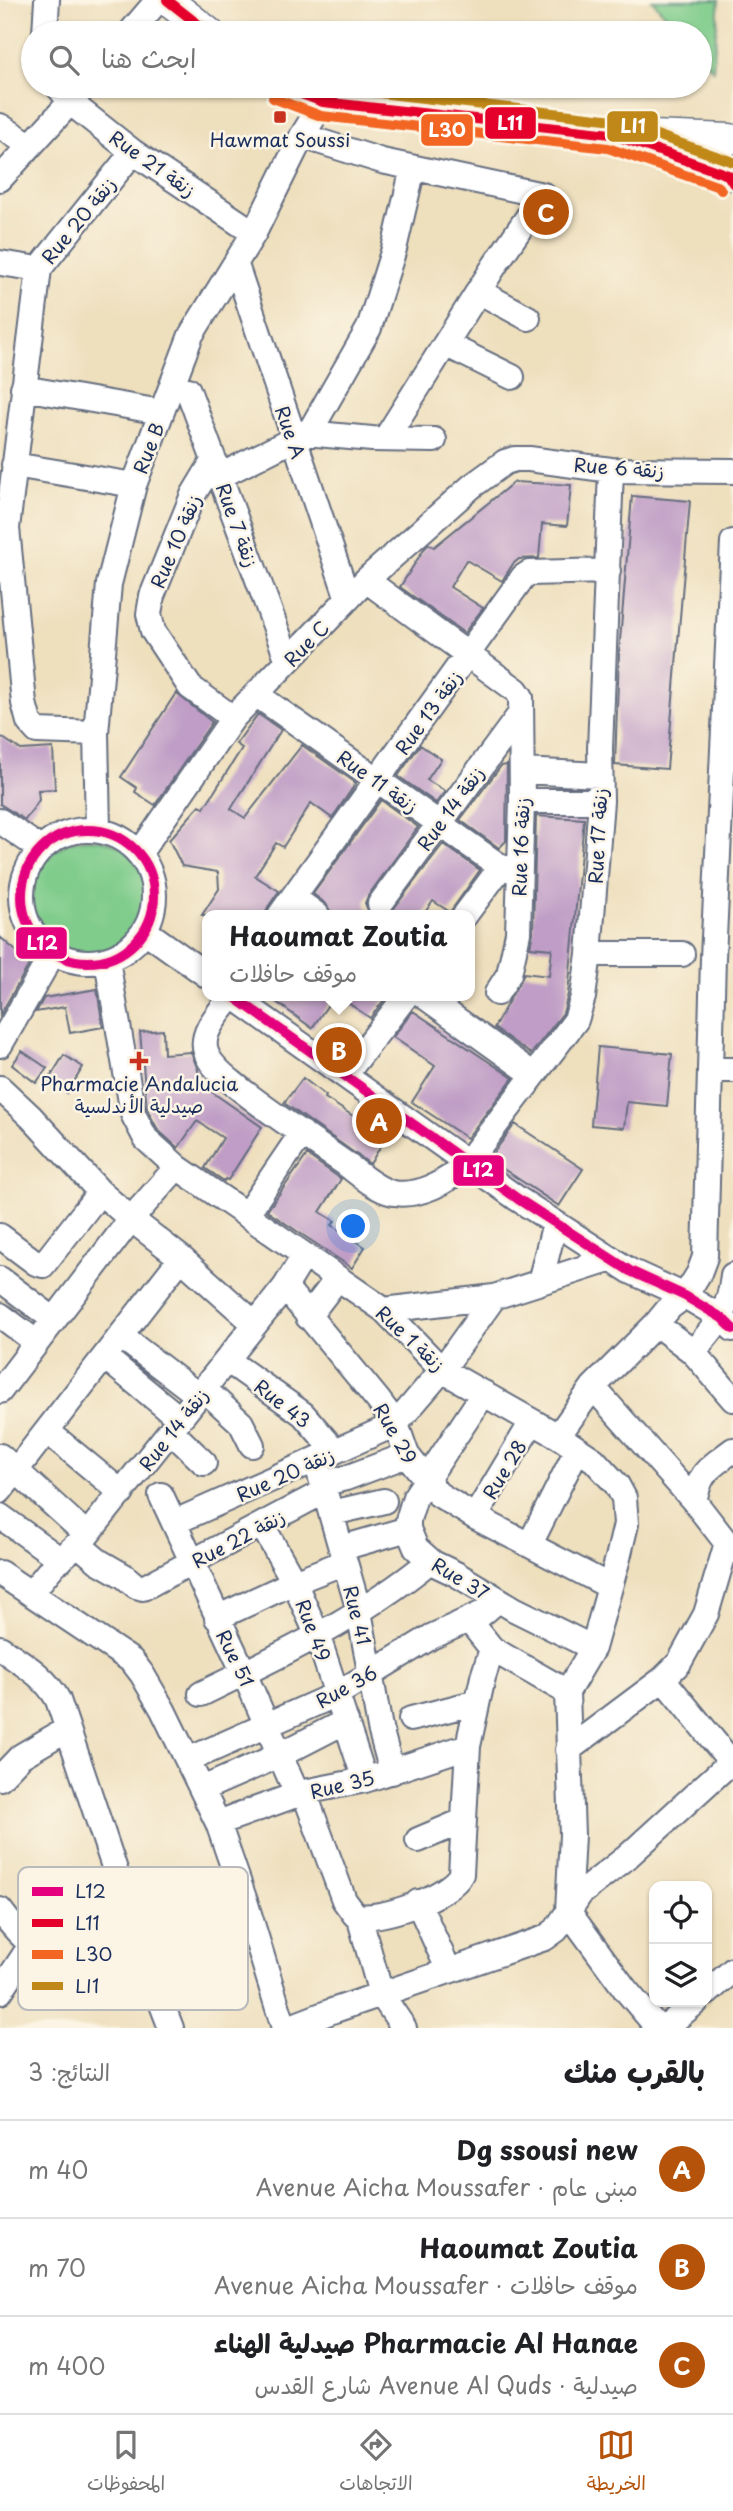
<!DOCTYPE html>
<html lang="ar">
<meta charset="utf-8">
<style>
body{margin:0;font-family:"Playpen Sans","Playpen Sans Arabic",sans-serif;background:#f2f2f2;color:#202124;direction:rtl}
.controls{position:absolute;right:21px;bottom:21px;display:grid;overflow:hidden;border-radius:14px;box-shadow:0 2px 5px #0004}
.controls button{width:63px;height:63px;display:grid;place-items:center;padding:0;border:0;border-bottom:2px solid #e0e0e0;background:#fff;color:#202124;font:35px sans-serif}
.you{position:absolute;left:354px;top:1227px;width:24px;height:24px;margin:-18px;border:5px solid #fff;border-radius:50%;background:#1a73e8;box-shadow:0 0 0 10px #1a73e833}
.badge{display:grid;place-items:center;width:46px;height:46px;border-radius:50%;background:#b45309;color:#fff;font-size:23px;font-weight:700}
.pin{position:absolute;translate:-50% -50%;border:4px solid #fff;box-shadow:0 2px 7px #0006}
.popup{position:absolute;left:202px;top:910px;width:273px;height:91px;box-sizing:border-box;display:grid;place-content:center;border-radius:14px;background:#fff;filter:drop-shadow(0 2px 5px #0005);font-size:23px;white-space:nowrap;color:#757577}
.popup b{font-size:26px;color:#202124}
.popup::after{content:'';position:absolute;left:50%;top:100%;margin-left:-14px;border:14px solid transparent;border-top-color:#fff}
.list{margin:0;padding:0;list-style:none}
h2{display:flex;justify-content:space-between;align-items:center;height:91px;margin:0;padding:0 28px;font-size:30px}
h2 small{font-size:23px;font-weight:400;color:#757577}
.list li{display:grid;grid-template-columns:46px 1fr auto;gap:21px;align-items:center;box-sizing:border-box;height:98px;padding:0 28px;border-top:2px solid #e0e0e0}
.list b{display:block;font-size:26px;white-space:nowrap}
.list p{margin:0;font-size:23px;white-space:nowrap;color:#757577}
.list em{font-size:23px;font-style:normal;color:#757577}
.icon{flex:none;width:38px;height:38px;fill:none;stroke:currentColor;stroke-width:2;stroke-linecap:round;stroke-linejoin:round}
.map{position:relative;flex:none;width:733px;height:2028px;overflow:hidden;direction:ltr}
.search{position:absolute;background:#fff;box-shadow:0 2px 5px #0004;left:21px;right:21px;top:21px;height:77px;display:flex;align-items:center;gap:18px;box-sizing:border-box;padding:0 24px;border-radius:38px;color:#757577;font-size:26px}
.sheet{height:385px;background:#fff}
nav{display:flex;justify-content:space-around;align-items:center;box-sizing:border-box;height:98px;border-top:2px solid #e0e0e0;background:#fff;font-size:19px;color:#757577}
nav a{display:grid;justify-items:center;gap:4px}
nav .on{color:#b45309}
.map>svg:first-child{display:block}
.green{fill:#7fcc8b;stroke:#4d7e74;stroke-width:2}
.building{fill:#bf9dc6}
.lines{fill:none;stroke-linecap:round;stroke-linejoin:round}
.minor-casing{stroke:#656d7f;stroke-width:28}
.major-casing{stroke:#656d7f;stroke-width:33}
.minor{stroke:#fff;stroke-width:24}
.major{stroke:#fff;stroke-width:30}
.bus-1-casing{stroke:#fcf5e5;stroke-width:16}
.bus-2-casing{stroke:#fcf5e5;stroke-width:16}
.bus-3-casing{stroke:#fcf5e5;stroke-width:16}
.bus-4-casing{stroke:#fcf5e5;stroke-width:16}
.bus-1{stroke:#e5007d;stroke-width:10}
.bus-2{stroke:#e4002b;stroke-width:10}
.bus-3{stroke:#f26522;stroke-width:10}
.bus-4{stroke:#c08818;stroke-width:10}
.poi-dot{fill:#c8321e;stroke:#fcf5e5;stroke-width:2.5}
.labels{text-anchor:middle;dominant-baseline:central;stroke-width:5;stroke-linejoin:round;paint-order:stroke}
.poi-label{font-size:19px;fill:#1b2f5e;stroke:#fcf5e5}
.street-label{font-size:19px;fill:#1b2f5e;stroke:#fcf5e5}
.key{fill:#fcf5e5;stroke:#b8babc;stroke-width:2}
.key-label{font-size:19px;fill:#1b2f5e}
.line-badge{stroke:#fcf5e5;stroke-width:2.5}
.badge-label{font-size:19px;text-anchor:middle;font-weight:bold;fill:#fff}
</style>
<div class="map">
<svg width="733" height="2028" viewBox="0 0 733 2028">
<rect width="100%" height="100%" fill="#fcf5e5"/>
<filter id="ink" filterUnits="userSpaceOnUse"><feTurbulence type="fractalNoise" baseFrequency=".0143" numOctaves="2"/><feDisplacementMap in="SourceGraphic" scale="14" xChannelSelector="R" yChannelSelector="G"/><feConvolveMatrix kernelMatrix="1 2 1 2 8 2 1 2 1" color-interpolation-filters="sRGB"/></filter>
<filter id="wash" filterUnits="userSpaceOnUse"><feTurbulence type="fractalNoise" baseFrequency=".00686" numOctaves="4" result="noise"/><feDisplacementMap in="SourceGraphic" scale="28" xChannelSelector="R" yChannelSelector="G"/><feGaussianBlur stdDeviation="1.57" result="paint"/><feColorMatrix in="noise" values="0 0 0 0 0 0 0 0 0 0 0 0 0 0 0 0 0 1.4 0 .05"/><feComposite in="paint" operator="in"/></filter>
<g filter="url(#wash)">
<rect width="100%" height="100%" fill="#eedfbd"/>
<path class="green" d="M652,0H719L713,70L700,55V33H681Z
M32 897a58 58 0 1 1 116 0a58 58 0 1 1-116 0Z"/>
<g id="blocks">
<path class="building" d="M514,482L571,485L567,526L542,524L539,558L519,559L513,564L502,581L466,560L450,587L483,608L464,633L400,587L424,549L429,544L434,547Z
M632,496L690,501L667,769L615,765L619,653Z
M176,693L212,722L155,805L135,792L137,788L121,777Z
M258,714L281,730L231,809L245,818L302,745L356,783L332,818L311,803L283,847L276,843L255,876L279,891L268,907L265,915H202L219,889L218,872L182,866L169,840L200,805L204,808L242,748L236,744Z
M0,736L21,750L53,748L55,789L38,790L39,800L25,820L0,804Z
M420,745L441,759L427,780L445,791L436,803L398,776Z
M507,765L506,841L499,848L460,820L501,766Z
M381,800L418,827L368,896L365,903L370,915H332L326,904L313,894Z
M536,816L584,819L568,994L563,1013L531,1054L494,1028L524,973L549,976L552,949L530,947L533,933Z
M443,844L480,870L450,912L433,901L423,915H389Z
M0,937L30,963L0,1015Z
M97,989L103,1027L70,1033L65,1007L36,1012L44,998Z
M268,996H334L312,1028Z
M338,996H387L370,1018Z
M413,1011L513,1078L467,1138L412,1102L435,1066L393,1037Z
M163,1030L164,1054L191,1052L198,1070L199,1083L262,1127L228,1180L225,1179L224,1181L205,1168L223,1138L197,1121L178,1148L158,1130L147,1109L140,1032Z
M598,1047L672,1054L667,1106L627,1102L624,1128L591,1125Z
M22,1051L47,1068L36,1083L12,1065Z
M64,1055L83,1067L67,1093L48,1081Z
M303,1078L326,1096L325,1098L386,1137L370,1164L284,1103Z
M515,1124L583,1169L559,1206L493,1162L496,1158L492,1155Z
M307,1155L341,1179L320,1212L335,1221L332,1225L365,1247L352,1268L267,1211Z"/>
</g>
</g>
<g filter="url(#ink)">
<use href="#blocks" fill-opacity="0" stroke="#656d7f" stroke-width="2"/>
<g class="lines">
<defs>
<path id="minor" d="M45,33L47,0
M130,33L158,0
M58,86L71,103L133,152L254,233
M0,126L30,145
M302,136L382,161L543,195L495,265L386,438
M0,179L85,86
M0,263L39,269
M236,265L348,599
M478,291L528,318
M445,344L512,377
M23,388L161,412
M188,390L288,661
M295,432L372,439L434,440
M309,433L369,328L394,249L413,168
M214,460L193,495L152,596L149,614L153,631L190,687L233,718
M14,465L134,485
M220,476L294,439
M366,580L516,690L521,697L522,801L518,933L509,974L497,993
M257,695L501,867
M96,733L37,731L29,722L24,703L7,528L39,269L133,152
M522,771L600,775
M522,801H601
M0,821L41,849
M22 896a66 66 0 1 1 132 0a66 66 0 1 1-132 0Z
M98,830L96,733L109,584L134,485L191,335L254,233L302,136L323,102
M139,854L233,718L366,580L472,486L505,462L515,459H529L611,470L733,471
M294,898L317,915
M380,904L521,713
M280,915L523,577L529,573L608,571
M465,915L501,867L516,870
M145,931L208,976
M589,954H682
M107,960L133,1114L146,1139L177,1167L384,1310L442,1370L558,1436L594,1460L617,1485L624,1498L626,1524L618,1558L593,1648L567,1692
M232,996C221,1011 199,1032 206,1052C210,1065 224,1076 234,1084C268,1112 307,1137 343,1162C357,1172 376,1190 393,1193C420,1197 448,1182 466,1164L576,1020L583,997L589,954L601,801L600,749L611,470
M233,996L518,1199L630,1271L685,1296L722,1318L733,1329
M424,996L534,1075
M0,1045L53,953
M711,1070H733
M345,1075L406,996
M0,1088L31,1117L100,1192L131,1219L181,1258L255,1324
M246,1215L302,1133
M0,1236L36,1263L43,1265L100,1192
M0,1279L53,1319
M540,1282L555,1223
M285,1287L378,1400L396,1424L407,1455L438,1494L475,1517L609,1586
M384,1310L494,1297L612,1259
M0,1315L36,1342
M308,1317L337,1279
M656,1324L693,1352L733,1399
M122,1337L199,1396
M693,1352C717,1324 729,1313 733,1275
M106,1358L180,1419
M227,1360L303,1414L335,1451
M593,1387L694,1501L733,1551
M204,1389L241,1423L252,1445
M0,1391L131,1219L177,1167
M484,1393L415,1497L408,1520V1529L416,1548L433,1563L456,1574L514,1609L593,1648
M47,1431L122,1493
M171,1431L204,1463
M558,1436L593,1387L656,1324L670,1307L685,1296L699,1273L705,1257L713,958L733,542
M0,1456L87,1535
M316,1461L359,1611L380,1728L392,1772
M324,1483L346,1478L407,1455
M0,1491L181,1258
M161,1495L244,1673L297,1794
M694,1501C701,1470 708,1469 733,1450
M332,1513L384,1501
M0,1516L61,1560
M475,1517L532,1422
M175,1522L396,1424L442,1370L494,1297
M262,1525L294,1582L317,1634L365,1780
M78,1544L98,1561L124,1576L136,1586L143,1588L325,1491
M530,1544L577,1450
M342,1548L408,1529
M0,1573L132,1661L142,1674L163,1710L218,1823L246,1904L284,2028
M31,1593L53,1566L87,1535L285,1287L304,1256
M217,1618L294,1582L345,1562
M469,1620L492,1649L567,1692
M0,1648C23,1664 45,1676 58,1700L148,1968L171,2028
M663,1679L731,1762
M567,1692L572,1835L568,1911L625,1989L658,2028
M201,1694C280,1656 362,1617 430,1561
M411,1719L477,1702
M568,1750L663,1679L679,1663L706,1614L727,1543
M188,1760L337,1694L431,1637L483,1613L498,1600
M0,1778L21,1756L67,1729
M202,1789L280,1755L346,1721
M304,1792L344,1900L355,1915C377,1923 451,1896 461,1874L468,1746L483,1677L492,1649
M218,1823L304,1792L365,1780L468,1746
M418,1840L463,1821
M418,1902L449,1971
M0,1910C43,1969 80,1972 148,1968
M359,1916L381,1994L404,2028
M0,1992L31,1945
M707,1993L733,1970
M288,2028L332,2011L545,1938L556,1930L580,1894L627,1857L733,1760
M665,2028L696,2002"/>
<path id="major" d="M167,0L209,33
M280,86L287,90L323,102L598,134L730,139
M639,144L728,175"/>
</defs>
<use href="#minor" class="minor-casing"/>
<use href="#major" class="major-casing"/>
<use href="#minor" class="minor"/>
<use href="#major" class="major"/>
<defs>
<path id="bus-1" d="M22 896a66 66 0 1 1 132 0a66 66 0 1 1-132 0Z
M233,996L518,1199L630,1271L685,1296L722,1318L733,1329"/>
<path id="bus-2" d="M167,0L209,33
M280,86L323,102L611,134L728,175L733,183"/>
<path id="bus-3" d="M273,98L321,116L608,148L719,187L721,190"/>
<path id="bus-4" d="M319,86L614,120L733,162"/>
</defs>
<use href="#bus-1" class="bus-1-casing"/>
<use href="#bus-2" class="bus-2-casing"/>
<use href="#bus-3" class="bus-3-casing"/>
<use href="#bus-4" class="bus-4-casing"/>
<use href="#bus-1" class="bus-1"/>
<use href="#bus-2" class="bus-2"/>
<use href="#bus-3" class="bus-3"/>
<use href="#bus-4" class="bus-4"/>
</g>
</g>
<g class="poi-dot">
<rect x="273" y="110" width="14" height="14" rx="3.5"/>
<path d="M135.5 1050.5h7v7h7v7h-7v7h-7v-7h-7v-7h7z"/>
</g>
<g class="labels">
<g class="poi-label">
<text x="280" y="139">Hawmat Soussi</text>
<text x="139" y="1083">Pharmacie Andalucia<tspan x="139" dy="22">صيدلية الأندلسية</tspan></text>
</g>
<g class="street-label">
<text transform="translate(153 163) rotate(35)">Rue 21 زنقة</text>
<text transform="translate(78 220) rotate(-51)">Rue 20 زنقة</text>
<text transform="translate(291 432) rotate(71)">Rue A</text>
<text transform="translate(148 448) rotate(-69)">Rue B</text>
<text transform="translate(619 467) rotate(4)">Rue 6 زنقة</text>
<text transform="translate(238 525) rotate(70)">Rue 7 زنقة</text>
<text transform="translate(175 541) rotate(-67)">Rue 10 زنقة</text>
<text transform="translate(306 643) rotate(-46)">Rue C</text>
<text transform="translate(428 712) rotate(-54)">Rue 13 زنقة</text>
<text transform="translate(378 781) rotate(35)">Rue 11 زنقة</text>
<text transform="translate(450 808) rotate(-54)">Rue 14 زنقة</text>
<text transform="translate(597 836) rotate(-87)">Rue 17 زنقة</text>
<text transform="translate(520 847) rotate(-88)">Rue 16 زنقة</text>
<text transform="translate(411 1338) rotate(43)">Rue 1 زنقة</text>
<text transform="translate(283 1403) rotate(38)">Rue 43</text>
<text transform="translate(173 1429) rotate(-52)">Rue 14 زنقة</text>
<text transform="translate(396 1433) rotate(60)">Rue 29</text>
<text transform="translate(504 1469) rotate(-59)">Rue 28</text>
<text transform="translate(285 1474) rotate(-24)">Rue 20 زنقة</text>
<text transform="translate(238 1538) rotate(-28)">Rue 22 زنقة</text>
<text transform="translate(461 1578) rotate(31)">Rue 37</text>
<text transform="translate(358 1615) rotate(76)">Rue 41</text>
<text transform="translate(314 1630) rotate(69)">Rue 49</text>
<text transform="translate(236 1658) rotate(64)">Rue 51</text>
<text transform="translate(346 1686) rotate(-29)">Rue 36</text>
<text transform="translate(342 1784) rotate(-13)">Rue 35</text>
</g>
</g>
<rect x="18" y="1867" width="230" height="143" rx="10" class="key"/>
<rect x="32" y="1887" width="31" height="9" fill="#e5007d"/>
<rect x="32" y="1919" width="31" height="8" fill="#e4002b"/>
<rect x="32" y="1950" width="31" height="9" fill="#f26522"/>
<rect x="32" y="1982" width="31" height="8" fill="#c08818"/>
<g class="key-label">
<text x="75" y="1898">L12</text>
<text x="75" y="1930">L11</text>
<text x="75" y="1961">L30</text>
<text x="75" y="1993">LI1</text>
</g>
<g class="line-badge">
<rect x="484" y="106" width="53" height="34" rx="7" fill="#e4002b"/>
<rect x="606" y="110" width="53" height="33" rx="7" fill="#c08818"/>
<rect x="420" y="113" width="54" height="34" rx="7" fill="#f26522"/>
<rect x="15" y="926" width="53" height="34" rx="7" fill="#e5007d"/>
<rect x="452" y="1154" width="53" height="33" rx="7" fill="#e5007d"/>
</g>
<g class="badge-label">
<text x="510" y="130">L11</text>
<text x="633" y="133">LI1</text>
<text x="447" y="137">L30</text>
<text x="42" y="950">L12</text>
<text x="478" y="1177">L12</text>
</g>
</svg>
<div class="controls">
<button><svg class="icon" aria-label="locate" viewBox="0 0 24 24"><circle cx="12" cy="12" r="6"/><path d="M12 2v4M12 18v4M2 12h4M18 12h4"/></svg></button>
<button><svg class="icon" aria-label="layers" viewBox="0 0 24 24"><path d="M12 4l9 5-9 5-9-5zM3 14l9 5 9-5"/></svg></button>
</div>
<div class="you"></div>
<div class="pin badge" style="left:379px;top:1121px">A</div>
<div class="pin badge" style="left:339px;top:1050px">B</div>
<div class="popup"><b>Haoumat Zoutia</b>موقف حافلات</div>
<div class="pin badge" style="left:546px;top:212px">C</div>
<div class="search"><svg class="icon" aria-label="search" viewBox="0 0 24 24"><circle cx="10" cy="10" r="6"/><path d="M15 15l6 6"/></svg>ابحث هنا</div>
</div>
<section class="sheet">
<h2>بالقرب منك<small>النتائج: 3</small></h2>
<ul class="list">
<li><span class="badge">A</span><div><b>Dg ssousi new</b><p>مبنى عام · Avenue Aicha Moussafer</p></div><em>40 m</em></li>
<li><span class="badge">B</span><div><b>Haoumat Zoutia</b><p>موقف حافلات · Avenue Aicha Moussafer</p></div><em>70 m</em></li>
<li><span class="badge">C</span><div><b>Pharmacie Al Hanae صيدلية الهناء</b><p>صيدلية · Avenue Al Quds شارع القدس</p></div><em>400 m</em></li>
</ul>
</section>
<nav>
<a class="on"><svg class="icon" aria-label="map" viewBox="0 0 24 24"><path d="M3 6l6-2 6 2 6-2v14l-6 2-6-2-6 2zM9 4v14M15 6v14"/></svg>الخريطة</a>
<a><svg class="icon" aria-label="directions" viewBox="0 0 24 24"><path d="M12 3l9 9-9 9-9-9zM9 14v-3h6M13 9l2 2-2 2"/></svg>الاتجاهات</a>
<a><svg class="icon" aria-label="saved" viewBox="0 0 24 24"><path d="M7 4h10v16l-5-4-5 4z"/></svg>المحفوظات</a>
</nav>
